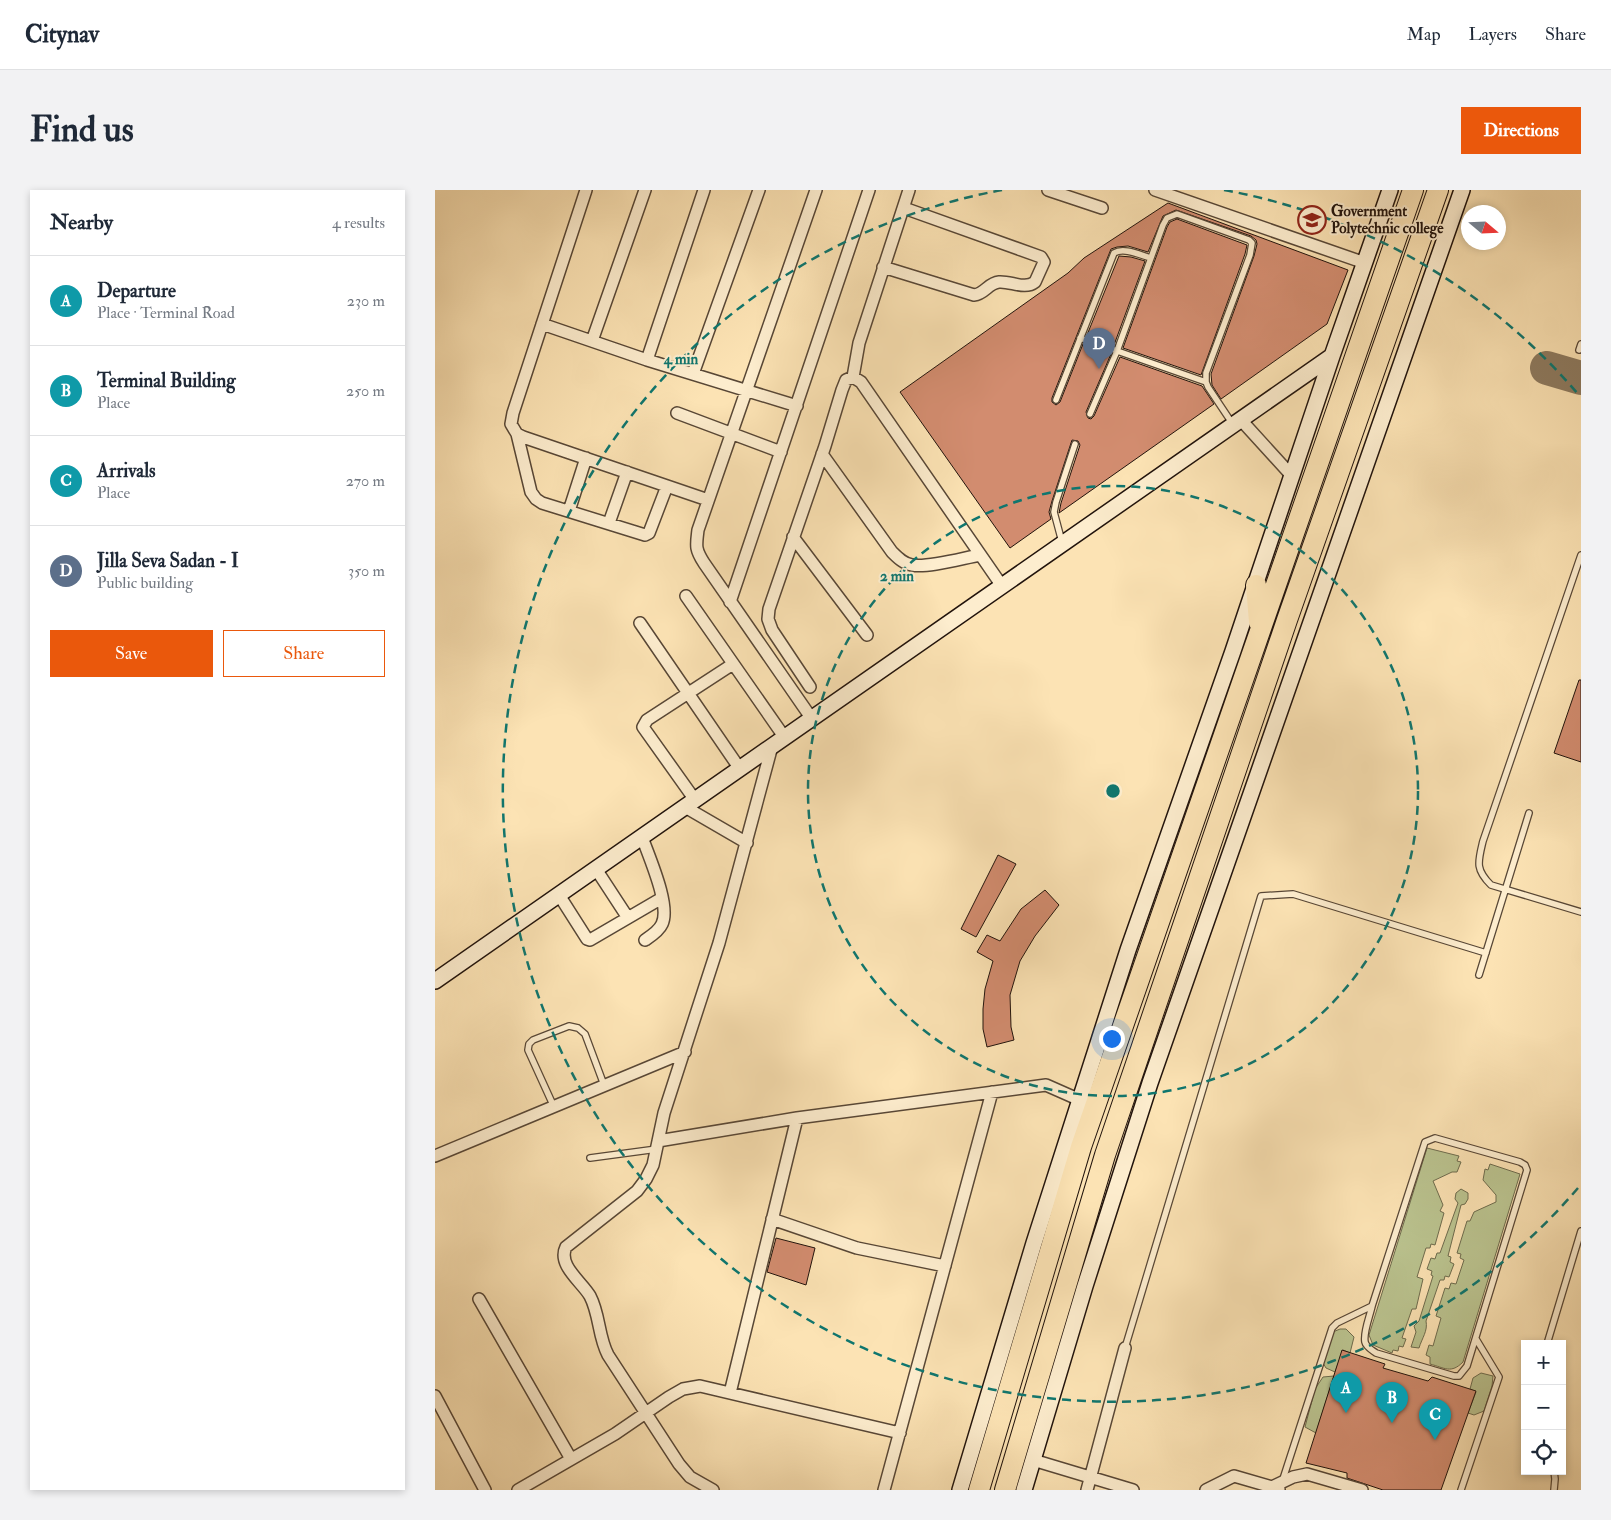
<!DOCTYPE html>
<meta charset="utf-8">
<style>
body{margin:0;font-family:"IM FELL Double Pica",serif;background:#f2f2f3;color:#1f2937}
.controls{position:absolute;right:15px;bottom:15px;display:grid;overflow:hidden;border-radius:0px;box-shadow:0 2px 8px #0003}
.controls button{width:45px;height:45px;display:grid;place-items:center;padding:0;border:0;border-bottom:1px solid #e0e1e3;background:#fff;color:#1f2937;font:25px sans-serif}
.compass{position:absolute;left:1026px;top:15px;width:45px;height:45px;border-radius:50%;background:#fff;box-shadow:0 2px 8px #0003;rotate:109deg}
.you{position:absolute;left:676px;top:848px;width:18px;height:18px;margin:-12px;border:4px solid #fff;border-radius:50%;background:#1a73e8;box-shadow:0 0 0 8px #1a73e833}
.badge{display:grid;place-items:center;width:32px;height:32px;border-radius:50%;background:#ea580c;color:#fff;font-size:16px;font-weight:700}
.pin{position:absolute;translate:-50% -41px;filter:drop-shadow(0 1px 2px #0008)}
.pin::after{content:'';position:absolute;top:26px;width:18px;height:15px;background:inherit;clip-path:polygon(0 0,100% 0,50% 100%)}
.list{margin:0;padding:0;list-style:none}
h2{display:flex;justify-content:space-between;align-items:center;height:65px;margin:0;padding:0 20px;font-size:21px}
h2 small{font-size:16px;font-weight:400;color:#747a83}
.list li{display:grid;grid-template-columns:32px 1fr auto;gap:15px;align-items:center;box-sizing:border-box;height:90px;padding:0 20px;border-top:1px solid #e0e1e3}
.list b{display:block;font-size:19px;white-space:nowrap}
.list p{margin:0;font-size:16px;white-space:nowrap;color:#747a83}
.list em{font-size:16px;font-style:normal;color:#747a83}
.actions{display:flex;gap:10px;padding:15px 20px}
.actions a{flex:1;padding:11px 0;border:1px solid #ea580c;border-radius:0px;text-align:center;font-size:18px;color:#ea580c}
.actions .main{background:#ea580c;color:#fff}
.icon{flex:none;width:28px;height:28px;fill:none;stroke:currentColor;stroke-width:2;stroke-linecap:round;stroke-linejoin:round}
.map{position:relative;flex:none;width:1146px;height:1300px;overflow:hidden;border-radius:0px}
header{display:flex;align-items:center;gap:30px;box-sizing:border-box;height:70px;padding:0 25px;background:#fff;border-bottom:1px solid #e0e1e3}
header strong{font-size:24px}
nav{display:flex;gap:28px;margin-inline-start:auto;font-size:18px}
.intro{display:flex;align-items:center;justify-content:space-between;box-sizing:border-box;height:120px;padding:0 30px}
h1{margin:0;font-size:35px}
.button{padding:12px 22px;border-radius:0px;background:#ea580c;color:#fff;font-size:18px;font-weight:700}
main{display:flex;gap:30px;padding:0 30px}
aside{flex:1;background:#fff;border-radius:0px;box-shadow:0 2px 8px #0003}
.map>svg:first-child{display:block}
.green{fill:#bbc490;stroke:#6e6c4e}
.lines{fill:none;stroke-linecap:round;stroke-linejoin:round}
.taxiway{stroke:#8e7b60;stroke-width:34}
.building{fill:#d28c6f;stroke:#21130c}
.lane-casing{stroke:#584736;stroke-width:8}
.street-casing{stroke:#584736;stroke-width:14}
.secondary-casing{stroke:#21130c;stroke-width:18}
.highway-casing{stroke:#21130c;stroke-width:22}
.lane{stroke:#fdedce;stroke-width:5.5}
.street{stroke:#fdedce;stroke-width:11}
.secondary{stroke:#fdedce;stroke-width:15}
.highway{stroke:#fce3b4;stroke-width:20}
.ring{fill:none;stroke:#0f766e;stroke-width:2.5;stroke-dasharray:9 6}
.labels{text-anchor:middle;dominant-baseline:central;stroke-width:4;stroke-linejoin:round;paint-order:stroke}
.poi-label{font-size:15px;font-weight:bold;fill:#21130c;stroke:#fdedce;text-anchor:start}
.centre{fill:#0f766e;stroke:#fdedce;stroke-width:2.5}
.ring-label{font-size:15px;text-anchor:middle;font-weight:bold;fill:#0f766e;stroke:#fdedce;stroke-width:4;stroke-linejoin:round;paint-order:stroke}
</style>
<header>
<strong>Citynav</strong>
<nav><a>Map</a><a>Layers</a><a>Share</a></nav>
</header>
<div class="intro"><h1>Find us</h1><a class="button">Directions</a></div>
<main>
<aside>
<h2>Nearby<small>4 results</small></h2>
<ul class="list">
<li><span class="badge" style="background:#0f9aa8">A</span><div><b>Departure</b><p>Place · Terminal Road</p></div><em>230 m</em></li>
<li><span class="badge" style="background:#0f9aa8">B</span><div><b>Terminal Building</b><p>Place</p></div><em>250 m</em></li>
<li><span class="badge" style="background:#0f9aa8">C</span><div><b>Arrivals</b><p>Place</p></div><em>270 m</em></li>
<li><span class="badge" style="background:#5c6f8a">D</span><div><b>Jilla Seva Sadan - I</b><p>Public building</p></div><em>350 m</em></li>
</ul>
<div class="actions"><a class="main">Save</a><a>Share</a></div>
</aside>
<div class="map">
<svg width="1146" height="1300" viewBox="0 0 1146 1300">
<rect width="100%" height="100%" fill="#fce3b4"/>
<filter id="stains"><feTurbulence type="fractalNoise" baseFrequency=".004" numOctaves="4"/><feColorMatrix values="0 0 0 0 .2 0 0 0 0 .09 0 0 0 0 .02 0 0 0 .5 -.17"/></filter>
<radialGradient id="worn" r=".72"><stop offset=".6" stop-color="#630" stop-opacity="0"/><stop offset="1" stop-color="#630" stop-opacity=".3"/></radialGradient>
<path class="green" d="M992,958L1024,966L1022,971L1026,972L1022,982H1017L998,991L1008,1015L1005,1021L1009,1023L1000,1055L996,1054L995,1058H991L982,1087L988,1089L981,1119H977L967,1148L971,1149L968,1157L964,1156L963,1161L958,1160L957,1163L938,1155L934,1145Z
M1055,974L1085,984L1028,1172C1016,1184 1010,1178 995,1174V1167L991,1165L994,1155L998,1156L1006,1128L1001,1126L1010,1098L1014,1099L1016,1093L1021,1094L1029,1070L1025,1068L1026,1064L1022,1063L1032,1031H1035L1039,1022L1061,1012V1005L1048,990L1050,979L1053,980Z
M1026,999L1033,1003V1009L1030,1014L1026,1015L1013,1066L1016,1067L1015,1072L1019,1074L1014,1087L1010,1086L1009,1090H1005L991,1131C993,1141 987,1148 984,1158L976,1157L981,1142L979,1136L984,1131L998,1086L996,1085L997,1081L992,1079L996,1068L1000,1069L1002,1063H1005L1023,1013L1020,1009L1021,1003Z
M905,1139H911L919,1147L915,1163L908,1160L900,1182L891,1178L888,1173L898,1142Z
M1046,1183L1058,1186L1057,1196L1049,1221L1039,1225L1033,1223L1041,1202L1035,1199L1038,1188Z
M899,1186L881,1243L870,1237L880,1199L888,1187Z"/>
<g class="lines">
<path class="taxiway" d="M1112,178L1146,188"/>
</g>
<path class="building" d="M733,13L913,80L892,134L786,209L777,195L776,184L819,66L822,54L821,50L816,46L741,20L728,26L713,62L693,56L682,57L676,59L617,208V212L621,215L625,212L648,154L676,164L651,222L653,228L656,229L659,226L685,167L767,196L779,214L624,323L626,313L645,255L643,251L637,250L617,311L614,322L616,329L575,358L465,202L633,83L649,68Z
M742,29L812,55L810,64L766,185L688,158L732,37L735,32Z
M684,66L696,67L710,71L679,155L652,145Z
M1144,490H1146V572L1119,563Z
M563,665L581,674L541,747L526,739Z
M610,700L624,715L600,746L585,771L575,805L576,837L579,850L552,857L548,839V819L550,799L558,771L542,762L552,745L565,751L586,719Z
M341,1048L380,1058L371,1095L332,1082Z
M907,1160L950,1174L948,1178L993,1191L997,1187L1041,1201L1006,1300H948L912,1288V1283L871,1273Z"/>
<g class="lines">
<defs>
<path id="lane" d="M645,148L771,192
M1144,160L1146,154
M621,210L679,63C689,57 705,65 716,68
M655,224L682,161L728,35L732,28L742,24L814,50L817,53L815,65L771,183V192L773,197L797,233
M627,352L619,322L621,312L640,254
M1146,365L1048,651C1043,672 1040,679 1056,695L1146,722
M1044,785L1094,623
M119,917L93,860L94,854L98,850L134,836L143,838L150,844L169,895
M1000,948L1085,972L1090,975L1092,980L1032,1176L1024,1186H1019L941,1163C937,1160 931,1157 930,1152C928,1142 935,1126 937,1116L990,952Z
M155,968L222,959
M1112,1154L1146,1041
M690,1158L826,706L858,704L1051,763
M847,1292L897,1138L902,1133L937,1116
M1026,1300L1064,1187L1041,1149
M1119,1300L1120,1289L1119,1281"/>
<path id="street" d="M151,0L78,223L76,234L82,244L88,247L273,310
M613,0L667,18
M720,0L930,73
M448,77L539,105C550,104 553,93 564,92C576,91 590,100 600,92L609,72L606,67L469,18
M107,134L212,170L362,216
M157,151L210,0
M212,170L269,0
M258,184L324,0
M418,187L424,153L474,0
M242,223L346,262
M806,230L857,286
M82,244L96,302L101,309L107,313L210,345L214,343L232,296
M387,264L457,362C463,368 469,374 477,375C493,378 528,368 545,365
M134,321L151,268
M174,333L192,282
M358,347L432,445
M251,406L350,548
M295,412L434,0
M205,433L305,579
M375,497L337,440L333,429L334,419L390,256L407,200L411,190L418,187L426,192L567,396
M377,529L269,373C260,359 261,356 263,340L381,0
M260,610L208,537L212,530L298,474
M250,617L312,653
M207,647C214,667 236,716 227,734C224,741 216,746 210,750
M161,679L193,728
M124,705L152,749L155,750L227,708
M223,951L362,928L611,895L645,910
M0,966L250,862
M337,1029L422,1058L510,1076
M44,1109L136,1269
M295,1203L362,928
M0,1206L50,1300
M598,1270L698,1300
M837,1297L858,1287L872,1284L927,1300
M83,1300L180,1244L234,1207L248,1199L265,1196L465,1243
M278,1300L255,1287L244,1274L173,1165C163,1146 165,1125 155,1106C147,1092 122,1075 131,1057L202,1001L211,989L218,975L229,923L284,753L337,556
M449,1300L557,902
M652,1300L690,1158
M771,1300L799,1286L844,1299"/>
<path id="secondary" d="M0,791L897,166
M525,1300L599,1053L693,760L798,461L897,166L955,0
M589,1300L650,1096L715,893L1027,0"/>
<path id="highway" d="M821,395L824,432
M544,1300L646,957L978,0
M570,1300L670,965L852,430L1003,0"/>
</defs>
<use href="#lane" class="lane-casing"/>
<use href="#street" class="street-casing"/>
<use href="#secondary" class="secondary-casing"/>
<use href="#highway" class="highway-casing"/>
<use href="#lane" class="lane"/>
<use href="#street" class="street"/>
<use href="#secondary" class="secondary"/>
<use href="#highway" class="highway"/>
</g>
<g class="ring">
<circle cx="678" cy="601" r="305"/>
<path d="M1143 998A611 611 0 1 1 567 0M789 0A611 611 0 0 1 1143 204"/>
</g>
<defs>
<symbol id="university-ring" viewBox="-11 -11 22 22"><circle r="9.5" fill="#fdedce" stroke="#8f2418" stroke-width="1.5"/><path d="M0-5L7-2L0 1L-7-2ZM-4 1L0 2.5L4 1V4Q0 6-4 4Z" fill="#8f2418"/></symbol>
</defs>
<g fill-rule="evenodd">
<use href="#university-ring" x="861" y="14" width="32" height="32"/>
</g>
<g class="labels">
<g class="poi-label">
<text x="896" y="21">Government<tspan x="896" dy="17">Polytechnic college</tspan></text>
</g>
</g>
<circle cx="678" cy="601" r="8" class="centre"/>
<g class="ring-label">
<text x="246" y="174">4 min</text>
<text x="462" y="391">2 min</text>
</g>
<rect width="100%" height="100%" filter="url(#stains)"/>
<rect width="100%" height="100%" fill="url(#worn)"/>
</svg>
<div class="controls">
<button>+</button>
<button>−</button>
<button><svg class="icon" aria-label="locate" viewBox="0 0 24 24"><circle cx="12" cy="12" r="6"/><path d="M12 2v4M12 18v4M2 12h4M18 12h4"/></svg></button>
</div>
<svg class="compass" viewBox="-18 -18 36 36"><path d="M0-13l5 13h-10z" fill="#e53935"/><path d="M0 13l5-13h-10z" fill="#747a83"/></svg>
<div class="you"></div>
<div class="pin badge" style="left:911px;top:1223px;background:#0f9aa8">A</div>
<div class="pin badge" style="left:957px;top:1233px;background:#0f9aa8">B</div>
<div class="pin badge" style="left:1000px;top:1250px;background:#0f9aa8">C</div>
<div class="pin badge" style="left:664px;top:179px;background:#5c6f8a">D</div>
</div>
</main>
